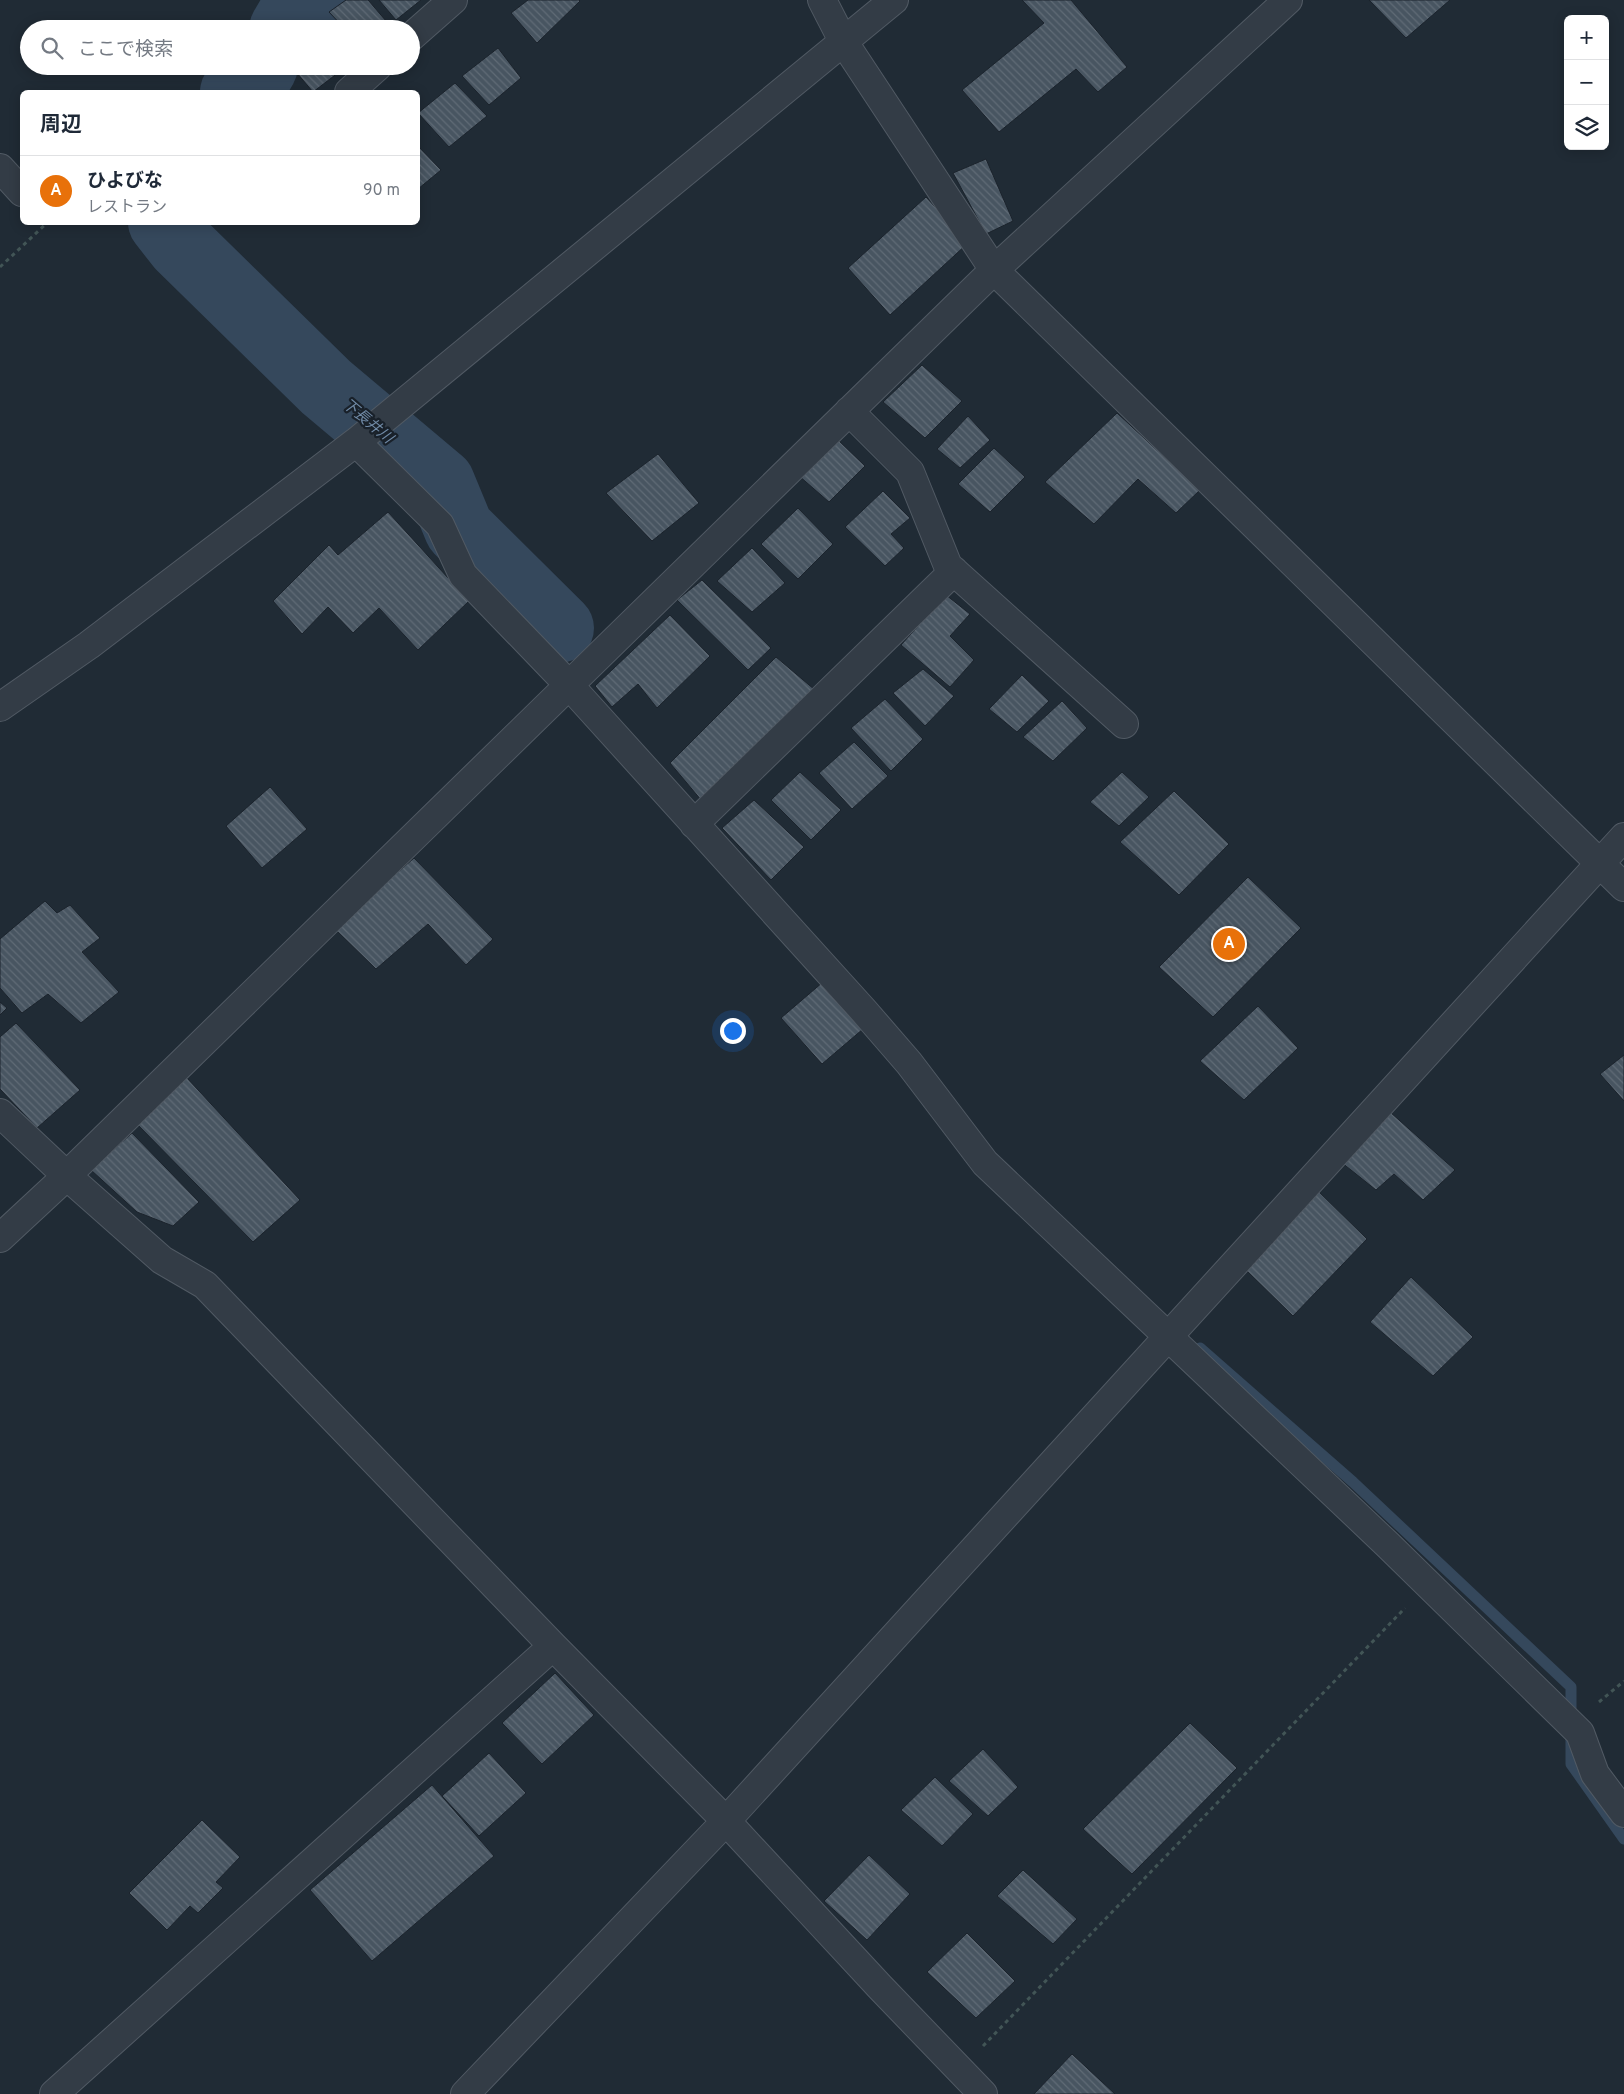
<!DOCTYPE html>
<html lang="ja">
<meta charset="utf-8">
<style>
body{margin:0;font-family:Overpass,"Noto Sans JP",sans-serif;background:#f2f2f3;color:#1f2937}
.controls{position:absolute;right:15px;top:15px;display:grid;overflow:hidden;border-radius:8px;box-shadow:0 2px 12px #0003}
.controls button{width:45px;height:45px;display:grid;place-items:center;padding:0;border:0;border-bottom:1px solid #e0e1e3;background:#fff;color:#1f2937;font:25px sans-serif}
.you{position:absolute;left:732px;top:1030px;width:18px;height:18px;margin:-12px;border:4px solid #fff;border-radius:50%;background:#1a73e8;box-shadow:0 0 0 8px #1a73e833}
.badge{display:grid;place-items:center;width:32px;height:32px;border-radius:50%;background:#4c688b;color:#fff;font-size:16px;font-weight:700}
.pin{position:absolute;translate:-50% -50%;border:2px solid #fff;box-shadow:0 1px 5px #0006}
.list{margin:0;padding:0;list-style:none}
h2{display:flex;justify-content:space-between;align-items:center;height:65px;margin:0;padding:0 20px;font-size:21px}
h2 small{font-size:16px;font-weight:400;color:#747a83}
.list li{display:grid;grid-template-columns:32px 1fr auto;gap:15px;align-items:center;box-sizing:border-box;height:70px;padding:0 20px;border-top:1px solid #e0e1e3}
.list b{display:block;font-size:19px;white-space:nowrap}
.list p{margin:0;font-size:16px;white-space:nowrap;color:#747a83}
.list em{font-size:16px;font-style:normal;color:#747a83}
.icon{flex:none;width:28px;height:28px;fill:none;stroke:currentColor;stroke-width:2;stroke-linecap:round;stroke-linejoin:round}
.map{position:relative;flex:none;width:1624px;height:2094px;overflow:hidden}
.search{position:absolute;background:#fff;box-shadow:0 2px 12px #0003;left:20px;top:20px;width:400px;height:55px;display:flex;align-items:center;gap:12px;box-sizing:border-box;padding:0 18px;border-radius:28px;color:#747a83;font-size:19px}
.panel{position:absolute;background:#fff;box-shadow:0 2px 12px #0003;left:20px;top:90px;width:400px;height:135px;border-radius:8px}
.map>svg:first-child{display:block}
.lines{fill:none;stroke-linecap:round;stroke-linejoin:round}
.stream{stroke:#35485c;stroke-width:11}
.river{stroke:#35485c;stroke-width:70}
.building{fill:url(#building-back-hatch);stroke:#1b232c}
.minor-casing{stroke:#515a64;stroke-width:30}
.path{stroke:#425556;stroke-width:3;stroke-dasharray:4 4;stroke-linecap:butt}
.minor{stroke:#333c46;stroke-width:28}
.labels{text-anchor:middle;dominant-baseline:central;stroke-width:4.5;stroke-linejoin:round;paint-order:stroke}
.water-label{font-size:15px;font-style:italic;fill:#708aa6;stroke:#19212a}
</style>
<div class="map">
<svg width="1624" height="2094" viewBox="0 0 1624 2094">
<defs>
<pattern id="building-back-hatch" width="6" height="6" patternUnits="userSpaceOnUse" patternTransform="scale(1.25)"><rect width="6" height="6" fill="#485561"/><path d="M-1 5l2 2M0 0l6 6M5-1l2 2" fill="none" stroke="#606b76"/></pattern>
</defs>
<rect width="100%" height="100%" fill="#202b35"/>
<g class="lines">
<path class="stream" d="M1200,1348L1353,1482L1571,1687V1719
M1571,1735V1764L1624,1839"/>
<path class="river" d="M284,29L294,12L310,0
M235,92L256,78L263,66
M163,222L181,245L326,387L440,483L459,529L559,628"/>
</g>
<path class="building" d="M346,0H368L393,29H345L329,12Z
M379,0H421L396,20Z
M528,0H579L580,1L537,43L511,13Z
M1022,0H1071L1127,67L1098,92L1076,69L999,132L962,90L1044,23Z
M1369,0H1450L1406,38Z
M321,21L328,29H311Z
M498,48L521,78L489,105L462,76Z
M291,66H347L313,92Z
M455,83L487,116L449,147L418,113Z
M418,146L441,170L418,189Z
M986,159L1013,221L986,234L953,173Z
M926,197L968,243L890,315L848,268Z
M922,365L962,401L925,438L883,402Z
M1117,413L1200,490L1176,513L1138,479L1094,524L1045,482Z
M968,416L990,440L960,468L937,449Z
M837,439L865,466L829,502L798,475Z
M994,448L1025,477L990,512L958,484Z
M658,454L699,503L652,541L606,493Z
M883,491L910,518L891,534L904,548L885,566L845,527Z
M798,508L833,544L798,579L761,544Z
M388,512L469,601L418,650L379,608L353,633L328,607L302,634L273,601L329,545L338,555Z
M752,548L785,583L752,612L717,581Z
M702,580L771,648L748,670L677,600Z
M946,595L970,614L950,636L974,660L950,687L901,645Z
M670,615L710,656L657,708L638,684L612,707L595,686Z
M776,657L815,690L702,801L670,763Z
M923,669L954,696L925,726L893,693Z
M1022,675L1049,701L1017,732L989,709Z
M885,699L923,739L891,771L851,728Z
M1062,701L1087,728L1053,761L1023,737Z
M854,742L888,776L852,809L819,773Z
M800,772L841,810L811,840L771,800Z
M1122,772L1149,797L1119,826L1090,802Z
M270,787L307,829L262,868L226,826Z
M1174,791L1229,844L1179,895L1120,842Z
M754,800L804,847L771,880L722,828Z
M414,858L493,939L466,965L428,924L376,969L334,928Z
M1248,877L1301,928L1213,1017L1159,967Z
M45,901L57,913L70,905L100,938L82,952L119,992L81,1023L48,994L22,1013L0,988V939Z
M823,982L863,1029L822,1064L781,1018Z
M0,1002L7,1008L0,1015Z
M1258,1006L1298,1048L1244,1100L1200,1061Z
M16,1023L80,1090L37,1128L0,1089V1037Z
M1624,1055V1101L1600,1074Z
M186,1077L300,1200L253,1242L135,1122Z
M1390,1112L1455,1170L1423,1200L1394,1174L1376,1190L1341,1162Z
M132,1133L199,1202L173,1226L137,1212L91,1170Z
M1316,1189L1367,1239L1293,1316L1243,1267Z
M1411,1277L1473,1337L1433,1376L1370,1322Z
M555,1673L594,1715L542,1764L502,1723Z
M1190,1723L1237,1768L1132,1874L1083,1829Z
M983,1749L1018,1787L988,1816L949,1781Z
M489,1753L526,1793L479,1836L442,1796Z
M935,1777L973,1814L942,1846L901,1810Z
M432,1785L494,1856L372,1961L310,1890Z
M202,1820L240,1857L216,1882L223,1888L198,1913L190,1906L167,1930L129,1893Z
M869,1855L910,1894L867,1940L824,1901Z
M1023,1870L1077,1919L1053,1944L997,1896Z
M967,1933L1015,1981L976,2018L927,1972Z
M1072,2054L1115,2094H1034Z"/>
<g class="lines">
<defs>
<path id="minor" d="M822,0L843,41L994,270L1624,887
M411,37L453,0
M349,92L378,66
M0,168L22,192
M849,411L910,472L948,566L1124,724
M356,442L440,525L463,575L569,685L864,1011L909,1063L985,1163L1388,1545L1580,1733L1595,1774L1624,1813
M0,707L89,645L356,442L894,0
M694,824L954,571
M0,1113L67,1176L162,1260L205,1285L553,1646L726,1821L880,1987L983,2094
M0,1238L56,1186L994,270L1288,0
M54,2094L553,1646
M465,2094L726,1821L1624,837"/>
</defs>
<use href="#minor" class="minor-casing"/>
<path class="path" d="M0,267L48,222
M1599,1702L1624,1681
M983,2046L1405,1608"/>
<use href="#minor" class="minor"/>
</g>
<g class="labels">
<g class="water-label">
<text transform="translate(367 422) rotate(40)">下長井川</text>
</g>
</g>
</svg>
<div class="controls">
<button>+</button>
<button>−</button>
<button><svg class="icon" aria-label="layers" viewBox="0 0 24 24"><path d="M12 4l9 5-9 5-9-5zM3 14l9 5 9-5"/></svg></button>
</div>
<div class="you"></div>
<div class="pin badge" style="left:1229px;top:944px;background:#e8710a">A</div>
<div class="search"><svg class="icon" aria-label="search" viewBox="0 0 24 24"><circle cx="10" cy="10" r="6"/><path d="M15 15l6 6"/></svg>ここで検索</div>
<section class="panel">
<h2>周辺<small></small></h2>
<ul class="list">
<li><span class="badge" style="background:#e8710a">A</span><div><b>ひよびな</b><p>レストラン</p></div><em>90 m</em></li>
</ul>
</section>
</div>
